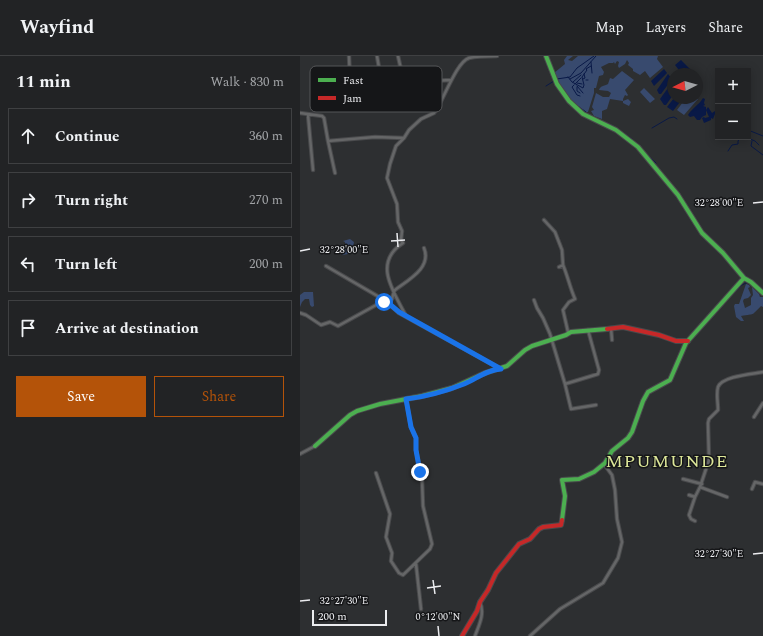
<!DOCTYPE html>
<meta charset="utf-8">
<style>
body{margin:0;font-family:Spectral,serif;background:#2a2b2d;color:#f1f3f6}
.controls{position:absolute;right:12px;top:12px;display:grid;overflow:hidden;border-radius:0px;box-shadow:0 2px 10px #0003}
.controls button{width:36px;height:36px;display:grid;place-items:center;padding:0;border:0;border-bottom:1px solid #3f4042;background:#222325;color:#f1f3f6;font:20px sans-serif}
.compass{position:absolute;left:367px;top:12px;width:36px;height:36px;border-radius:50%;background:#222325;box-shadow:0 2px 10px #0003;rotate:264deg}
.scale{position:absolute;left:12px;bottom:10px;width:75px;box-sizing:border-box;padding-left:4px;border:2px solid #ebecef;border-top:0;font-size:11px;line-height:14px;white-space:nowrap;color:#ebecef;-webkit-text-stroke:3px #151618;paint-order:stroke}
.stop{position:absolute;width:12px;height:12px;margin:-9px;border:3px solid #1a73e8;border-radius:50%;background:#fff}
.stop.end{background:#1a73e8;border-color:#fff;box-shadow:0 1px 4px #0008}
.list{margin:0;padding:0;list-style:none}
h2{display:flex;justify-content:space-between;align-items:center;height:52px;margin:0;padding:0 16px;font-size:17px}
h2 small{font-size:13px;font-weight:400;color:#a2a4a7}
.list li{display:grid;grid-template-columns:26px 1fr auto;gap:12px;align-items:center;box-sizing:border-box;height:56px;margin:0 8px 8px;padding:0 8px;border:1px solid #3f4042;border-radius:0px}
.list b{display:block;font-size:15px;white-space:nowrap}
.list em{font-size:13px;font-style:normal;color:#a2a4a7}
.actions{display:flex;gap:8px;padding:12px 16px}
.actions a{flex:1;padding:9px 0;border:1px solid #b45309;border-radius:0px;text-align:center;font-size:14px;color:#b45309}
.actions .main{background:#b45309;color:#fff}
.icon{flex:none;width:22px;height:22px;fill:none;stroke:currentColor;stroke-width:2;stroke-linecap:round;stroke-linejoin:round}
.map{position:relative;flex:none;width:463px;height:580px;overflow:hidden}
header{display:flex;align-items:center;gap:24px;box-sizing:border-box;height:56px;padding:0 20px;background:#222325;border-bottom:1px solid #3f4042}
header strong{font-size:19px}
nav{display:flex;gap:22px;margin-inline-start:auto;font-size:14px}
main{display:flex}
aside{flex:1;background:#222325}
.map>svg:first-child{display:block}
.green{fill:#384a6e}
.water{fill:#091947}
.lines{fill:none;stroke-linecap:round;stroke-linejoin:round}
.stream{stroke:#091947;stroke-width:1}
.street-casing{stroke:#494a4c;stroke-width:4.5}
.fast-casing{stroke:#494a4c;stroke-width:6}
.jam-casing{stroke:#494a4c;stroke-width:6}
.street{stroke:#656667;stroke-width:2.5}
.fast{stroke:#4caf50;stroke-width:4}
.jam{stroke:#c62828;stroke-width:4}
.route{stroke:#1a73e8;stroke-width:5}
.ticks{fill:none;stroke:#ebecef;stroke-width:1.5}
.labels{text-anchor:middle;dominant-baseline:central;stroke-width:3;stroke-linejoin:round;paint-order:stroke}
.quarter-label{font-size:18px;letter-spacing:1px;fill:#dee89a;stroke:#151618}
.key{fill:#151618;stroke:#555658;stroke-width:1}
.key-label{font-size:11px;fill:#ebecef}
.ticks-label{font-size:10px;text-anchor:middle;fill:#ebecef;stroke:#151618;stroke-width:3;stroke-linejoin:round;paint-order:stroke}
</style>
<header>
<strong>Wayfind</strong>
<nav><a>Map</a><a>Layers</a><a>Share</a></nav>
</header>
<main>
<aside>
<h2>11 min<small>Walk · 830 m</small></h2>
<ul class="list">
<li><svg class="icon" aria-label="ahead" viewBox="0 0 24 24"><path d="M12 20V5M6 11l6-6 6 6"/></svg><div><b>Continue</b></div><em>360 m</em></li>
<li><svg class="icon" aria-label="right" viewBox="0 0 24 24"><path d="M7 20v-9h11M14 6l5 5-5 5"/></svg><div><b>Turn right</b></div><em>270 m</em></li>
<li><svg class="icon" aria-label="left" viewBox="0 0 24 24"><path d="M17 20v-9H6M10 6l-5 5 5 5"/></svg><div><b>Turn left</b></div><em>200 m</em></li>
<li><svg class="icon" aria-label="arrive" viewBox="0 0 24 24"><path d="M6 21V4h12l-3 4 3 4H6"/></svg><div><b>Arrive at destination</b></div></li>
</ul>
<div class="actions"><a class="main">Save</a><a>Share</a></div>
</aside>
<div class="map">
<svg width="463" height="580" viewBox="0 0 463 580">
<rect width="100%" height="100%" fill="#2d2f31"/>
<path class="green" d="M267,0H273L268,4L272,5L278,0H358L357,3L363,11L350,22L345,15L340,19L333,15V13L328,9L329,7L327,4L325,8L319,12L318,10L319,6L317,5L315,8L314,6L313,7H309L301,11L304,16L303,19L299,20L296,32H294V37L288,56H286C270,47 261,33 254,17L265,8L264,4Z
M322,15L334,24L325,34L328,39L327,40L325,39L323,43V45L328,43L331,46L329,50L323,47V45L310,43L307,53L302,55V63L294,60L291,55L294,54L292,51L296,37L303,41H309L311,37L308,35L299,34C300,30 304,30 308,28L310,22L313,23Z
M344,32L355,43L350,47L340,36Z
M386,42L398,43L384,59L377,54Z
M50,183L54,186L52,197L43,199L41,197L42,192L45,191V186L43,185Z
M446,228L449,229L450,231L448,232L451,239L448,242L444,243L443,245L445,252L451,249V242L453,239L452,231L459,238L460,241H463V251L461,250C450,261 456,257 441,260L444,265H441L436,261L434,250L435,248H439Z
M4,236H13L14,250L12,251L10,249L9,243H5L2,246L0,251V239Z"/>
<path class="water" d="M381,4L394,17L382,18L375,9Z
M364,13L367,17L354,30L351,25Z
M368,18L372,23L361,38H359L357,34Z
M373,25V39L366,49H364L360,43Z
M374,42H383L373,55L367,51Z
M403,42L405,43L404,47L405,49L403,50L406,51V59L402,61L400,64H397L394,60L390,61L388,59C392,52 399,49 403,42Z
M408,51L412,57L415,55V58L413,63L411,62V64L404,67L402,62L404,61L405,62L409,61L406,54Z"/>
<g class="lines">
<path class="stream" d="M291,6L292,17
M268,21L272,26L283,32L284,29L282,21L287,14L286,13L291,10
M257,23L270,21L277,12L294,0
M270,23L281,17L296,0
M283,23L285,22L284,18
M286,24H288
M273,26L281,19
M277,27L282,28
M275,28L281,22
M274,29L272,31L277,39L280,40
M246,30L254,25
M277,30L283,37
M277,31V35L280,37
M275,48L286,56
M289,59L313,70
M352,72L369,62L374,61L377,63
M448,74L463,80
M323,77L332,83
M445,81L455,85L459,89
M452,85L451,90L463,99
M343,94L356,107
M428,95L432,89L438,88V85L441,81
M357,110L359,112
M441,215L448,222
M433,238L442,229L448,226L463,239"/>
<defs>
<path id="street" d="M49,0L50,24L53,32
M77,0L82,29
M98,0L104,27
M45,33L92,27L151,24
M0,57L22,60L24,62L28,85L35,117
M8,59L13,114
M104,82L96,90L90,108L87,122L97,148L98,166L102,175L101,184L103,187C72,207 94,236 106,260
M28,85L75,81L104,82L109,74L121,63L134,57C143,46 156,6 169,2C178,0 188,0 197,0
M244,164L255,176L262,194L263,209
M26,210L86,245L99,257L199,312
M259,211L263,209C268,221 270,232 275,243L269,246L263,254L268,276H271
M234,244L237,252L243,262L250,278L265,328L298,318L299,314L288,274
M0,257L6,259L21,269L30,266L38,270L78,248L92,243C93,240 93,236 95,234C108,224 132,212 124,192
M311,272L312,284
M265,328L271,353L296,349
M454,361L463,347
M0,398L15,390
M76,417L90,458L86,481L92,497L91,505L99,517L103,519L130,493L132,488L123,450L122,423L116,394V382L111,371L106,343
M383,423L402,428
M400,431L427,441
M452,433L455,426L463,428
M389,439L395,441
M395,465L391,463L389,459L395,441L400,431L409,404L408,367L409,363L418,354C418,346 416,338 418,331C422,320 453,318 463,316
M116,508L121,553
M175,580C179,569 185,558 180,546
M230,580L260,553L303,527L318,502L322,486L317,463L315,434L312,419L304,408"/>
<path id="fast" d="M246,0L257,28L269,45L283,58L316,74L338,91L378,139L402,177L423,197L444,222L451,226L463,237
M15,390L50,359L57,355L80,348L122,340L152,332L185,317L207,310L225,294L232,290L266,279L271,276L307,273
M262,464L265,440L262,424L279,423L294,416L305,407L312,395L328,382L332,376L343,345L348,336L370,324L386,287L444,222"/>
<path id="jam" d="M307,273L323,271L359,279L376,285H388
M162,580L177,555L180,546L188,534L196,517L219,488L230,483L239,473L243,471L261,469L262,464"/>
</defs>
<use href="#street" class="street-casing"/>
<use href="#fast" class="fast-casing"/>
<use href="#jam" class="jam-casing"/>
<use href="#street" class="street"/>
<use href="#fast" class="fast"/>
<use href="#jam" class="jam"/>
</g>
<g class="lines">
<path class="route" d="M84,246L86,245L99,256L201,313C186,314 176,323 164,328C146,335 125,341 106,343L111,371L116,382V394L120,416"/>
</g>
<path class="ticks" d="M453,147L463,146M97,177L98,191M91,185L105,184M0,195L10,193M453,498L463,497M133,524L135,538M127,532L141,530M0,545L10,544M138,570L139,580"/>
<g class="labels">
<g class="quarter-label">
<text x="367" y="405">MPUMUNDE</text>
</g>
</g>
<rect x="10" y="10" width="132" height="46" rx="6" class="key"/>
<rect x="18" y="22" width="18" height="4" fill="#4caf50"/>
<rect x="18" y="40" width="18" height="4" fill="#c62828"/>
<g class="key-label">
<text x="43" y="28">Fast</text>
<text x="43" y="46">Jam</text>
</g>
<g class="ticks-label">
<text x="419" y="150">32°28'00"E</text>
<text x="44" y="197">32°28'00"E</text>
<text x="419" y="501">32°27'30"E</text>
<text x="44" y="548">32°27'30"E</text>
<text x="138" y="564">0°12'00"N</text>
</g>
</svg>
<div class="controls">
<button>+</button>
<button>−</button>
</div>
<svg class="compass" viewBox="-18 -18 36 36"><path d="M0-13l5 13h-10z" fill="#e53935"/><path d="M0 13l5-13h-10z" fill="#a2a4a7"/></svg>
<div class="scale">200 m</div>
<div class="stop" style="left:84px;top:246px"></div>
<div class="stop end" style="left:120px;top:416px"></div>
</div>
</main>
